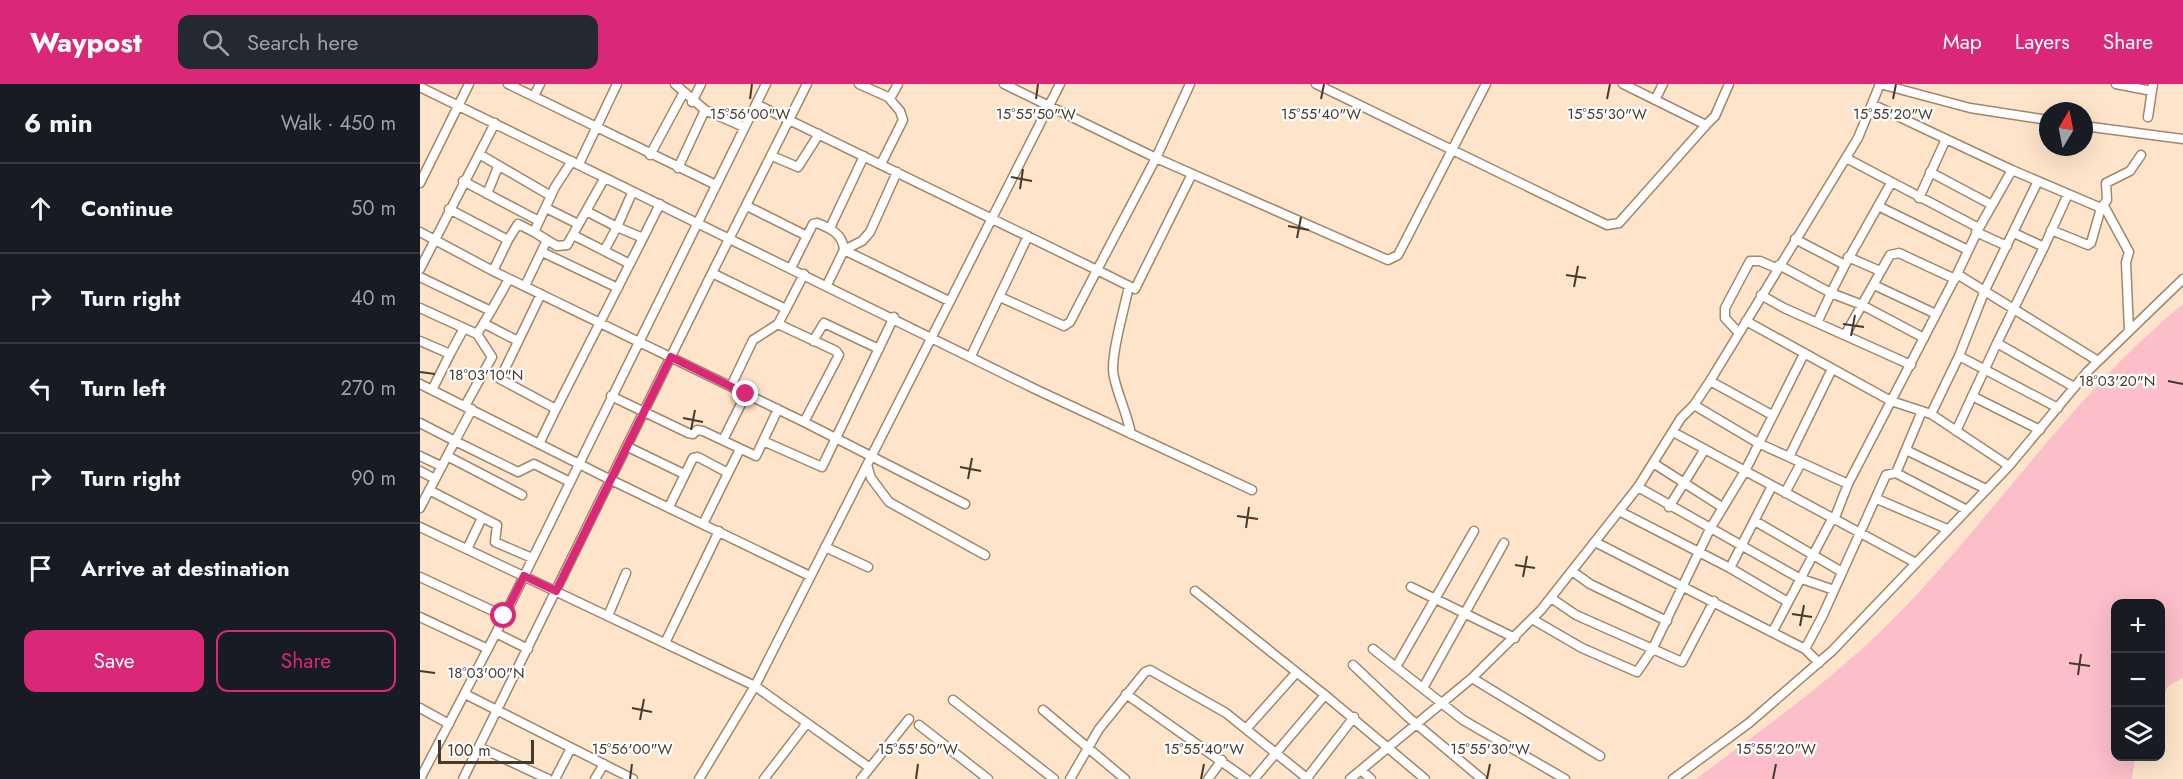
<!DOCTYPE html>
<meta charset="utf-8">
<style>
body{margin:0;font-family:Jost,sans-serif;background:#242831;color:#f1f3f6}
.controls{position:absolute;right:18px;bottom:18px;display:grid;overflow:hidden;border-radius:12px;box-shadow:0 6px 24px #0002}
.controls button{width:54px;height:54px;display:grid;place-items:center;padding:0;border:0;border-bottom:2px solid #363941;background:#171b24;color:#f1f3f6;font:30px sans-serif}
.compass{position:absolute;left:1619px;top:18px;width:54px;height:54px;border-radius:50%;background:#171b24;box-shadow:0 6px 24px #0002;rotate:10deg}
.scale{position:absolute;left:18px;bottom:15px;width:96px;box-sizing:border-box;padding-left:6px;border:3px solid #463a2d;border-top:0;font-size:16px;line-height:21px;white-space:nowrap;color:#463a2d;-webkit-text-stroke:4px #fff;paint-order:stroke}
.stop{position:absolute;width:18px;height:18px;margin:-14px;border:4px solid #db2777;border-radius:50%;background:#fff}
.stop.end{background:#db2777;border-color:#fff;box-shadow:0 2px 6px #0008}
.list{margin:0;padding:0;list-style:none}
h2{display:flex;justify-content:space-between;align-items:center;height:78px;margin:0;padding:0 24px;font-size:26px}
h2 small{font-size:20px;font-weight:400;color:#9ea1a6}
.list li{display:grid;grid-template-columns:39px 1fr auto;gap:18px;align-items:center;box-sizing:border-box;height:90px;padding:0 24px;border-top:2px solid #363941}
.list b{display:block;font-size:22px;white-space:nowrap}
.list em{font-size:20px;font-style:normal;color:#9ea1a6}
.actions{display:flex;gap:12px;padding:18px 24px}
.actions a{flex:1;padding:14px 0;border:2px solid #db2777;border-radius:12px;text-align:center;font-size:21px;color:#db2777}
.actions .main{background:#db2777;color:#fff}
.icon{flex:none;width:33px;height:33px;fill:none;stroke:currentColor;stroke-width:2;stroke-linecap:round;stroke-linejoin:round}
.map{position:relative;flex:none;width:1763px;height:695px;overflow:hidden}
header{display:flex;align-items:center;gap:36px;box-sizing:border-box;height:84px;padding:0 30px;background:#db2777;color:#fff}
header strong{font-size:28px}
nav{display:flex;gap:33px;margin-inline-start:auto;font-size:21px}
.search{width:420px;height:54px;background:#242831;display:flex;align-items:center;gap:15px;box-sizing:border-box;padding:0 21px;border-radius:12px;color:#9ea1a6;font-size:22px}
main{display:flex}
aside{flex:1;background:#171b24}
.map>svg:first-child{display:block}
.green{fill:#fcbec8}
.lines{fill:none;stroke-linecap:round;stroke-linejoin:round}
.minor-casing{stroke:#a38668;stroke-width:11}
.minor{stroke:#fff;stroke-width:8}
.route{stroke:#db2777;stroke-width:8}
.ticks{fill:none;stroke:#463a2d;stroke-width:2}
.ticks-label{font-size:15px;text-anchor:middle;fill:#463a2d;stroke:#fff;stroke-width:4.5;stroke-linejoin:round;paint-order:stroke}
</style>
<header>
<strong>Waypost</strong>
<div class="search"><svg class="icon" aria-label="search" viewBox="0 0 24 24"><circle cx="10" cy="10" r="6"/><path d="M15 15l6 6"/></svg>Search here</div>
<nav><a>Map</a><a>Layers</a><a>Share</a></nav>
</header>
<main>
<aside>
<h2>6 min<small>Walk · 450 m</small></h2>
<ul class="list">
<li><svg class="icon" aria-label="ahead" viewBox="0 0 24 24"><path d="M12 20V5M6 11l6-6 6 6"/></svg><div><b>Continue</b></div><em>50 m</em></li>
<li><svg class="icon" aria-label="right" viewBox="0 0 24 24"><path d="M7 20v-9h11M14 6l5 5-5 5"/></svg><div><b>Turn right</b></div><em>40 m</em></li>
<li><svg class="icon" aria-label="left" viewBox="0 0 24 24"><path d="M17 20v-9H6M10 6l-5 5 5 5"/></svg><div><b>Turn left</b></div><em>270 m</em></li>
<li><svg class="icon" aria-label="right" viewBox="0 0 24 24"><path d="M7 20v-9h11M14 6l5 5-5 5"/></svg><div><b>Turn right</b></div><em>90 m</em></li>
<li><svg class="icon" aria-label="arrive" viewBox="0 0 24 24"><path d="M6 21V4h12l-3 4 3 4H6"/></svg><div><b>Arrive at destination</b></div></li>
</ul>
<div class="actions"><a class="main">Save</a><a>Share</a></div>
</aside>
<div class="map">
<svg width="1763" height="695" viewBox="0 0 1763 695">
<rect width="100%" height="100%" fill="#fee4ca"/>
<path class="green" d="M1763,220V594L1748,602L1741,618L1740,520H1696V672L1715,673L1712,695H1276C1339,648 1404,602 1461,547C1568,443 1646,316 1763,220Z"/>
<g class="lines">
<defs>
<path id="minor" d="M88,0L296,101
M255,0L285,26L324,43
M439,0L468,13L472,11L478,0
M584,0L736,74L968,176L978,171L1066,0
M896,0L1187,141L1199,139L1286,41
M1203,0L1286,41L1295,32L1309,0
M1460,0L1550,24L1628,36
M1696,0L1732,7
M0,3L617,306L832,406
M114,12L120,0
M1235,16L1243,0
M272,18L281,0
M336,20L677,186L736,74L770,0
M1454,21L1526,55
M1728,33L1733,0
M1664,42L1763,55
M59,70L131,112
M230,71L264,8
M352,72L378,83L399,50
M1426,74L1559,144L1537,190
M159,80L197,0
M461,80L483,36L480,27L468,13
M258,84L285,26
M1510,88L1572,121
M43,97L119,137
M0,99L49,0
M67,110L78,83
M1499,114L1526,55L1592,86
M327,122L387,152
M1458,122L1548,166
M1684,122L1709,168L1706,178L1709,247
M126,124L158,140
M29,125L88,156L98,140L114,148
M166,127L197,143L212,109
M410,144L444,72
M1559,144L1592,86L1681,124L1687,116L1686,99L1710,87L1721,71
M1631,146L1668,161L1671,159L1681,124
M0,148L73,187L384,338L545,420
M1556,148L1587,162
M1594,149L1624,163L1577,259L1654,303
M153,151L210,180
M1375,155L1425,181L1471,99
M127,156L137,162L147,161L184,95
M1624,163L1648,110
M184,167L197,143L223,154L240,120
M122,168L198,204
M1428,173L1460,187
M1359,181L1411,209L1425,181
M371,184L393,140L397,139C410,144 423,150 424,166L529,217
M0,185L75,39
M73,187L88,156
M384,190L366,225L292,189L387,0
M0,193L71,227L89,195
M407,201L424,166L442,157L450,148L477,88
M1454,201L1516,230
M105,202L127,156L114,148L135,103L152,77
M709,202C705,222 689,276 694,293C698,312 707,329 711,350
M121,210L80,295L136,325L223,154
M1341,211L1364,224L1491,281
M580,213L644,242L650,238L677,186L715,205L772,90
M0,224L57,250L71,227
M366,225L358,240L416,267L419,271L384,338
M1326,237L1471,317L1511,330L1589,382
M1398,237L1411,209L1442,221L1504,254
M65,240L98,257
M1319,249L1305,234V224L1330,177H1340L1356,184
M1425,251L1470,171L1479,169L1535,195
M0,257L30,270L43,246
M393,257L404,239L459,265
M551,272L608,152
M1539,272L1638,324
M1412,285L1369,373L1428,400
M1290,297L1352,331
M0,300L191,396L390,492
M311,302L333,256L358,240
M12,306L30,270
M191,312L268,349L273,350L277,346L283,347L336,372L358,325
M1552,312L1620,346
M1274,321L1338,359L1369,373
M45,322L72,273L57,250
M52,325L35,357L98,388L114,380L148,397
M1511,330L1539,272L1565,206L1618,97
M0,339L35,357L0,424
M1536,347L1577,259
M1253,348L1496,479
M303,356L326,310
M343,357L402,383L474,233
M119,360L136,325
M208,363L264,390
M1486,366L1566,405
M0,372L21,382
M27,372L102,411
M1233,379L1302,423
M447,381L451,394L469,418L565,471
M0,387L15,395
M1476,389L1502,327
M1218,403L1379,494L1414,506
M9,406L77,441L75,458L112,474
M1365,409L1381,379
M1457,415L1527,445
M249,423L273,374L278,373L308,389
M1249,423L1285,365
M1199,427L1310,484L1352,402
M1414,436L1428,400L1537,190L1678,277
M1335,437L1422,488
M283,440L320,365
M0,443L335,602L450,684
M1175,458L1385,565L1402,533L1466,391L1476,389L1545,425
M405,463L448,483
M47,465L62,434
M1310,484L1368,518
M1152,487L1170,500L1247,537
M0,493L84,532
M991,503L1095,554
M775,507L905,611
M1131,514L1156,531L1262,578L1294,517
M188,532L206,489
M0,533L68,565
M1112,535L1162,564L1217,588L1232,566L1290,445L1325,387L1384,270
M1353,547L1412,435
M76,549L108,565
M245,559L299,447
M953,565L1043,636L1145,695
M1385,565L1399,579
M933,581L988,633L1062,695
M976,583L1054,447
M1052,594L1180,672
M1003,604L1084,459
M45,610L213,695
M706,610L826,695
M533,616L634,695
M0,624L29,640
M623,626L705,695
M499,641L568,695
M826,645L876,589
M59,663L128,695
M941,686L951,695
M887,694L934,633
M0,695L76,549L346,0
M43,695L292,189
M135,695L151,664
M175,695L184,680
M279,695L335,602L640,0
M344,695L387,639
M441,695L489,635
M650,695L679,645L725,588L730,586L806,629L888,695
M788,695L802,676
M834,695L905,611L1005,695
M930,695L1052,594L1121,526L1218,403L1261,334L1274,321L1290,297L1438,54L1460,0
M1253,695L1329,639L1412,567L1589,382L1667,288L1763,195"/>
</defs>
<use href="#minor" class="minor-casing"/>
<use href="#minor" class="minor"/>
</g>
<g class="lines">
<path class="route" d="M84,532L104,492L136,507L251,273L326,310"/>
</g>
<path class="ticks" d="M330,15L332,0M616,15L618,0M901,15L904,0M1187,15L1190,0M1473,15L1476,0M591,93L612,97M600,105L603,85M868,142L889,146M877,154L881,133M1146,191L1166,194M1154,203L1158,182M1423,240L1444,243M1431,252L1435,231M0,288L15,290M1748,297L1763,300M263,334L283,338M271,346L275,326M540,383L561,387M548,395L552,374M817,432L838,435M826,444L829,423M1095,481L1115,484M1103,493L1107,472M1372,530L1392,533M1380,542L1384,521M1649,579L1670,582M0,587L15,589M1658,591L1661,570M212,624L232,628M220,636L224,615M210,695L212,680M496,695L498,680M781,695L784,680M1067,695L1070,680M1353,695L1356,680"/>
<g class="ticks-label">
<text x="330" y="35">15°56'00"W</text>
<text x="616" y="35">15°55'50"W</text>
<text x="901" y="35">15°55'40"W</text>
<text x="1187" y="35">15°55'30"W</text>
<text x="1473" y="35">15°55'20"W</text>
<text x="66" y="296">18°03'10"N</text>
<text x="1697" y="302">18°03'20"N</text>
<text x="66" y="594">18°03'00"N</text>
<text x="212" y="670">15°56'00"W</text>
<text x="498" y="670">15°55'50"W</text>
<text x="784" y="670">15°55'40"W</text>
<text x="1070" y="670">15°55'30"W</text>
<text x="1356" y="670">15°55'20"W</text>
</g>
</svg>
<div class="controls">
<button>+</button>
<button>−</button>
<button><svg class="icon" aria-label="layers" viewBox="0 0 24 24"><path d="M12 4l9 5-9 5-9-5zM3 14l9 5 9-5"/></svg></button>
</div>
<svg class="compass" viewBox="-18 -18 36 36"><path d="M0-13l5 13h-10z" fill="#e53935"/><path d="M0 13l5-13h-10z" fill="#9ea1a6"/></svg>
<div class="scale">100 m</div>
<div class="stop" style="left:84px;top:532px"></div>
<div class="stop end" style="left:326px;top:310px"></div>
</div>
</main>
